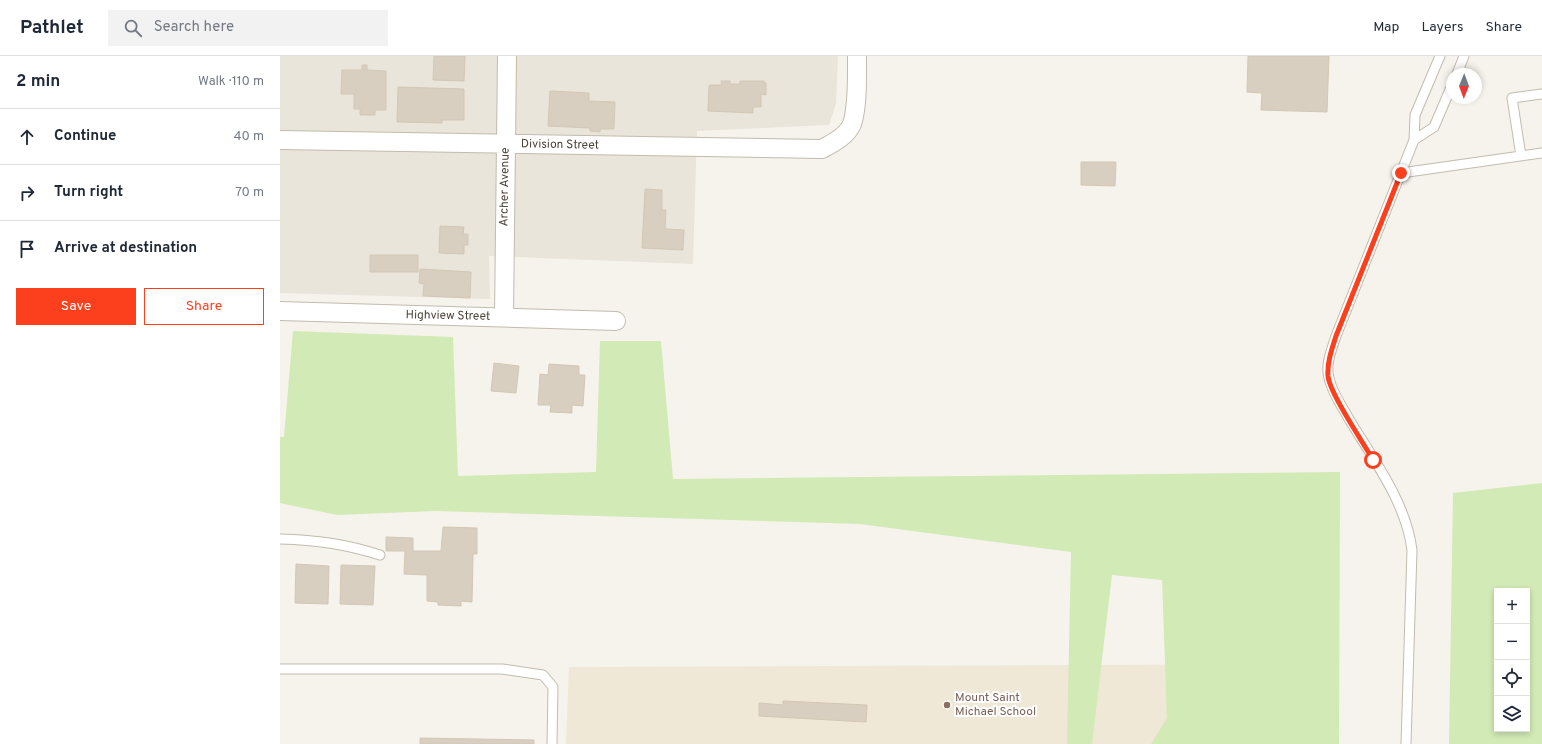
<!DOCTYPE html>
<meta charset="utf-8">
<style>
body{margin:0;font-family:Overpass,sans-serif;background:#f2f2f3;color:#1f2937}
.controls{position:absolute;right:12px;bottom:12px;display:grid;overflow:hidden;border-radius:0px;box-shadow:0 2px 6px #0003}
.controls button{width:36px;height:36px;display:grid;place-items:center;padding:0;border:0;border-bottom:1px solid #e0e1e3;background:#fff;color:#1f2937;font:20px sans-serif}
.compass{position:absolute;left:1166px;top:12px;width:36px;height:36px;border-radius:50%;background:#fff;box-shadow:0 2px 6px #0003;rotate:181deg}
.stop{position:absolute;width:12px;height:12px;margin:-9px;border:3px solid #fc3f1d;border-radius:50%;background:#fff}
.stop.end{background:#fc3f1d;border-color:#fff;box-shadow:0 1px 4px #0008}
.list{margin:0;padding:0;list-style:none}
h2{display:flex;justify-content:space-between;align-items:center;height:52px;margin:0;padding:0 16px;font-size:17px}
h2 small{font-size:13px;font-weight:400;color:#747a83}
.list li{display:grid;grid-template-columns:26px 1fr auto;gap:12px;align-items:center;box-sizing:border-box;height:56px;padding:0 16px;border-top:1px solid #e0e1e3}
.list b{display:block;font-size:15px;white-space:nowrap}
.list em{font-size:13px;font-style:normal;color:#747a83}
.actions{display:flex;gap:8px;padding:12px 16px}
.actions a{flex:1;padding:9px 0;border:1px solid #fc3f1d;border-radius:0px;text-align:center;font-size:14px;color:#fc3f1d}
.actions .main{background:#fc3f1d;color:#fff}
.icon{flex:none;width:22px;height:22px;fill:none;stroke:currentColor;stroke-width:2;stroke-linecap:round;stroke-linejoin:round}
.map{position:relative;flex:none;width:1262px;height:688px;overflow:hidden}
header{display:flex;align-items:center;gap:24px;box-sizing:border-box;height:56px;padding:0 20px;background:#fff;border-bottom:1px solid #e0e1e3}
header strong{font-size:19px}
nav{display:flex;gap:22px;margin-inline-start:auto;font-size:14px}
.search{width:280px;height:36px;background:#f2f2f3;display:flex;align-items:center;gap:10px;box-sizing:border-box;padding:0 14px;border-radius:0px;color:#747a83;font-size:15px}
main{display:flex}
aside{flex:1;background:#fff}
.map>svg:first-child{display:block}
.residential{fill:#eae5da}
.education{fill:#efe8d6}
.green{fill:#d2eab5;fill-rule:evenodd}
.building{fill:#d8cfc1;stroke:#d3c7b4}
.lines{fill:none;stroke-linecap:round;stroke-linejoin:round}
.lane-casing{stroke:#c2bbae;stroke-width:11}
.street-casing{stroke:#c2bbae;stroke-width:20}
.lane{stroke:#fff;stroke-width:9}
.street{stroke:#fff;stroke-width:18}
.route{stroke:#fc3f1d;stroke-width:5}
.education-dot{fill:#8d6e63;stroke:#fff;stroke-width:1.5}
.labels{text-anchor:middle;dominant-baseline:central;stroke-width:4;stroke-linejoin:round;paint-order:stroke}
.street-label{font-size:12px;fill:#4b4439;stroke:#fff}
.education-label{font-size:12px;fill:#785e54;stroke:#fff;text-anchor:start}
</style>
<header>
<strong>Pathlet</strong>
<div class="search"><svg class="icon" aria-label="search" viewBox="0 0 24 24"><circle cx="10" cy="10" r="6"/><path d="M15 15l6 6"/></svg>Search here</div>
<nav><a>Map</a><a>Layers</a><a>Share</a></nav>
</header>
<main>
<aside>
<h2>2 min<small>Walk · 110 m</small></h2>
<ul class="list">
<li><svg class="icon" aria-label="ahead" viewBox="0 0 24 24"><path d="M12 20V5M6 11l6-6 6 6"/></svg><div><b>Continue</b></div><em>40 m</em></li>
<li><svg class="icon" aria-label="right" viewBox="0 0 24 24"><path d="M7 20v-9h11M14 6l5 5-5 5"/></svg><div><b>Turn right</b></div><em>70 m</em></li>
<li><svg class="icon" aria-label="arrive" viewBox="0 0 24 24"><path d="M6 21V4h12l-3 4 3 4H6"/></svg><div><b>Arrive at destination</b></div></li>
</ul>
<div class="actions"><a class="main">Save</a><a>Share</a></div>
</aside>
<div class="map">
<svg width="1262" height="688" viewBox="0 0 1262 688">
<rect width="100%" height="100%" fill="#f6f3ec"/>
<path class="residential" d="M0,0H558L556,48L549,69L417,75L413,208L209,200L210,243L0,237Z"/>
<path class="education" d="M1049,608L1046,688H286L289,611Z"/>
<path class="green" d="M13,275L173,281L178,420L316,416L320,285H381L393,423L1060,416L1059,688H871L887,662L882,524L832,519L812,688H787L791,496L580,468L155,455L57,459L0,447V381H4Z
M1262,427V688H1169L1173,437ZM1217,535H1247V673H1217Z"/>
<path class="building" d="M154,0H185L184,25L153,24Z
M968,0H1049L1047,56L981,54L982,37L967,36Z
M82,9H87V14L106,15V54H95V59H80V53H74V38H61L62,14H82Z
M441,25H450V28H460V25H484V27H486V39L481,38V51H473V57L428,55L429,29H442Z
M118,31L184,33V64H162V67L117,66Z
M270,35L309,37V45L335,46L334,73H320V76L310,75V72L268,70Z
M801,106H836L835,130L801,129Z
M365,133L382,134V154H386L385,173L404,174L403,194L362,192Z
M160,170L184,171L183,178H188V189H184V198L159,197Z
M90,199H138V216H90Z
M140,213L191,216L190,242L143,240L144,228L139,227Z
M214,307L239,310L236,337L211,335Z
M269,308L299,310V319H305L303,350L292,349V357L270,356L271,349H258L260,318L268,319Z
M163,471L197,472V498H193L192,546L181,545V550L158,549V546L147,545V519L124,518L125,495H106V481L133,482V495H161Z
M16,508L49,510L48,548L15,547Z
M61,509L95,510L93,549L60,548Z
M503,645L587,649L586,666L479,660V647L503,649Z
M140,682L254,684V688H140Z"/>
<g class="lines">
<defs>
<path id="lane" d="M1177,18L1184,0
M1134,84L1154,71L1172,29
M1241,100L1232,42L1262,38
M1121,117L1262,97
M0,483C37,484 65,488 100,499
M0,613H222L263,619L273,631L272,688
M1126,688L1132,494C1126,446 1093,403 1069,363C1062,350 1052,337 1049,322C1045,308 1052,293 1056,280L1134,84L1135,59L1160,0"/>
<path id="street" d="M0,84L542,93C553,87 567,80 572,68C578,50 577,19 577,0
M0,255L336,265
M224,261L227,0"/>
</defs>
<use href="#lane" class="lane-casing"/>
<use href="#street" class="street-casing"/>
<use href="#lane" class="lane"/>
<use href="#street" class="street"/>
</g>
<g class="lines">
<path class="route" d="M1093,404C1083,386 1050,338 1048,320C1047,306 1052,293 1056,280L1121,117"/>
</g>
<circle class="education-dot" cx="667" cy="649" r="4"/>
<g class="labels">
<g class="street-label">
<text transform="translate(280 89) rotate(1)">Division Street</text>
<text transform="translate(225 131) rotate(-89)">Archer Avenue</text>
<text transform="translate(168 260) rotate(1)">Highview Street</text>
</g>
<g class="education-label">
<text x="675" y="642">Mount Saint<tspan x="675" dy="14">Michael School</tspan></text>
</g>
</g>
</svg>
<div class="controls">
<button>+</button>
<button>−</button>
<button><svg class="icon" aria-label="locate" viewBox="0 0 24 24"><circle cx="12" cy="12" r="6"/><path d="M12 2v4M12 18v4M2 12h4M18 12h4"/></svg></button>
<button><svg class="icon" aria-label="layers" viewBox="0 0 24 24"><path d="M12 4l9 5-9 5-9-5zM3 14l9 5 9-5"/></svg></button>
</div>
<svg class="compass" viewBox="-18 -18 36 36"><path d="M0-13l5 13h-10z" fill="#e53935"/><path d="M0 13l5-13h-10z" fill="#747a83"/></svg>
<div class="stop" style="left:1093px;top:404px"></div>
<div class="stop end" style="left:1121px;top:117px"></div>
</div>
</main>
